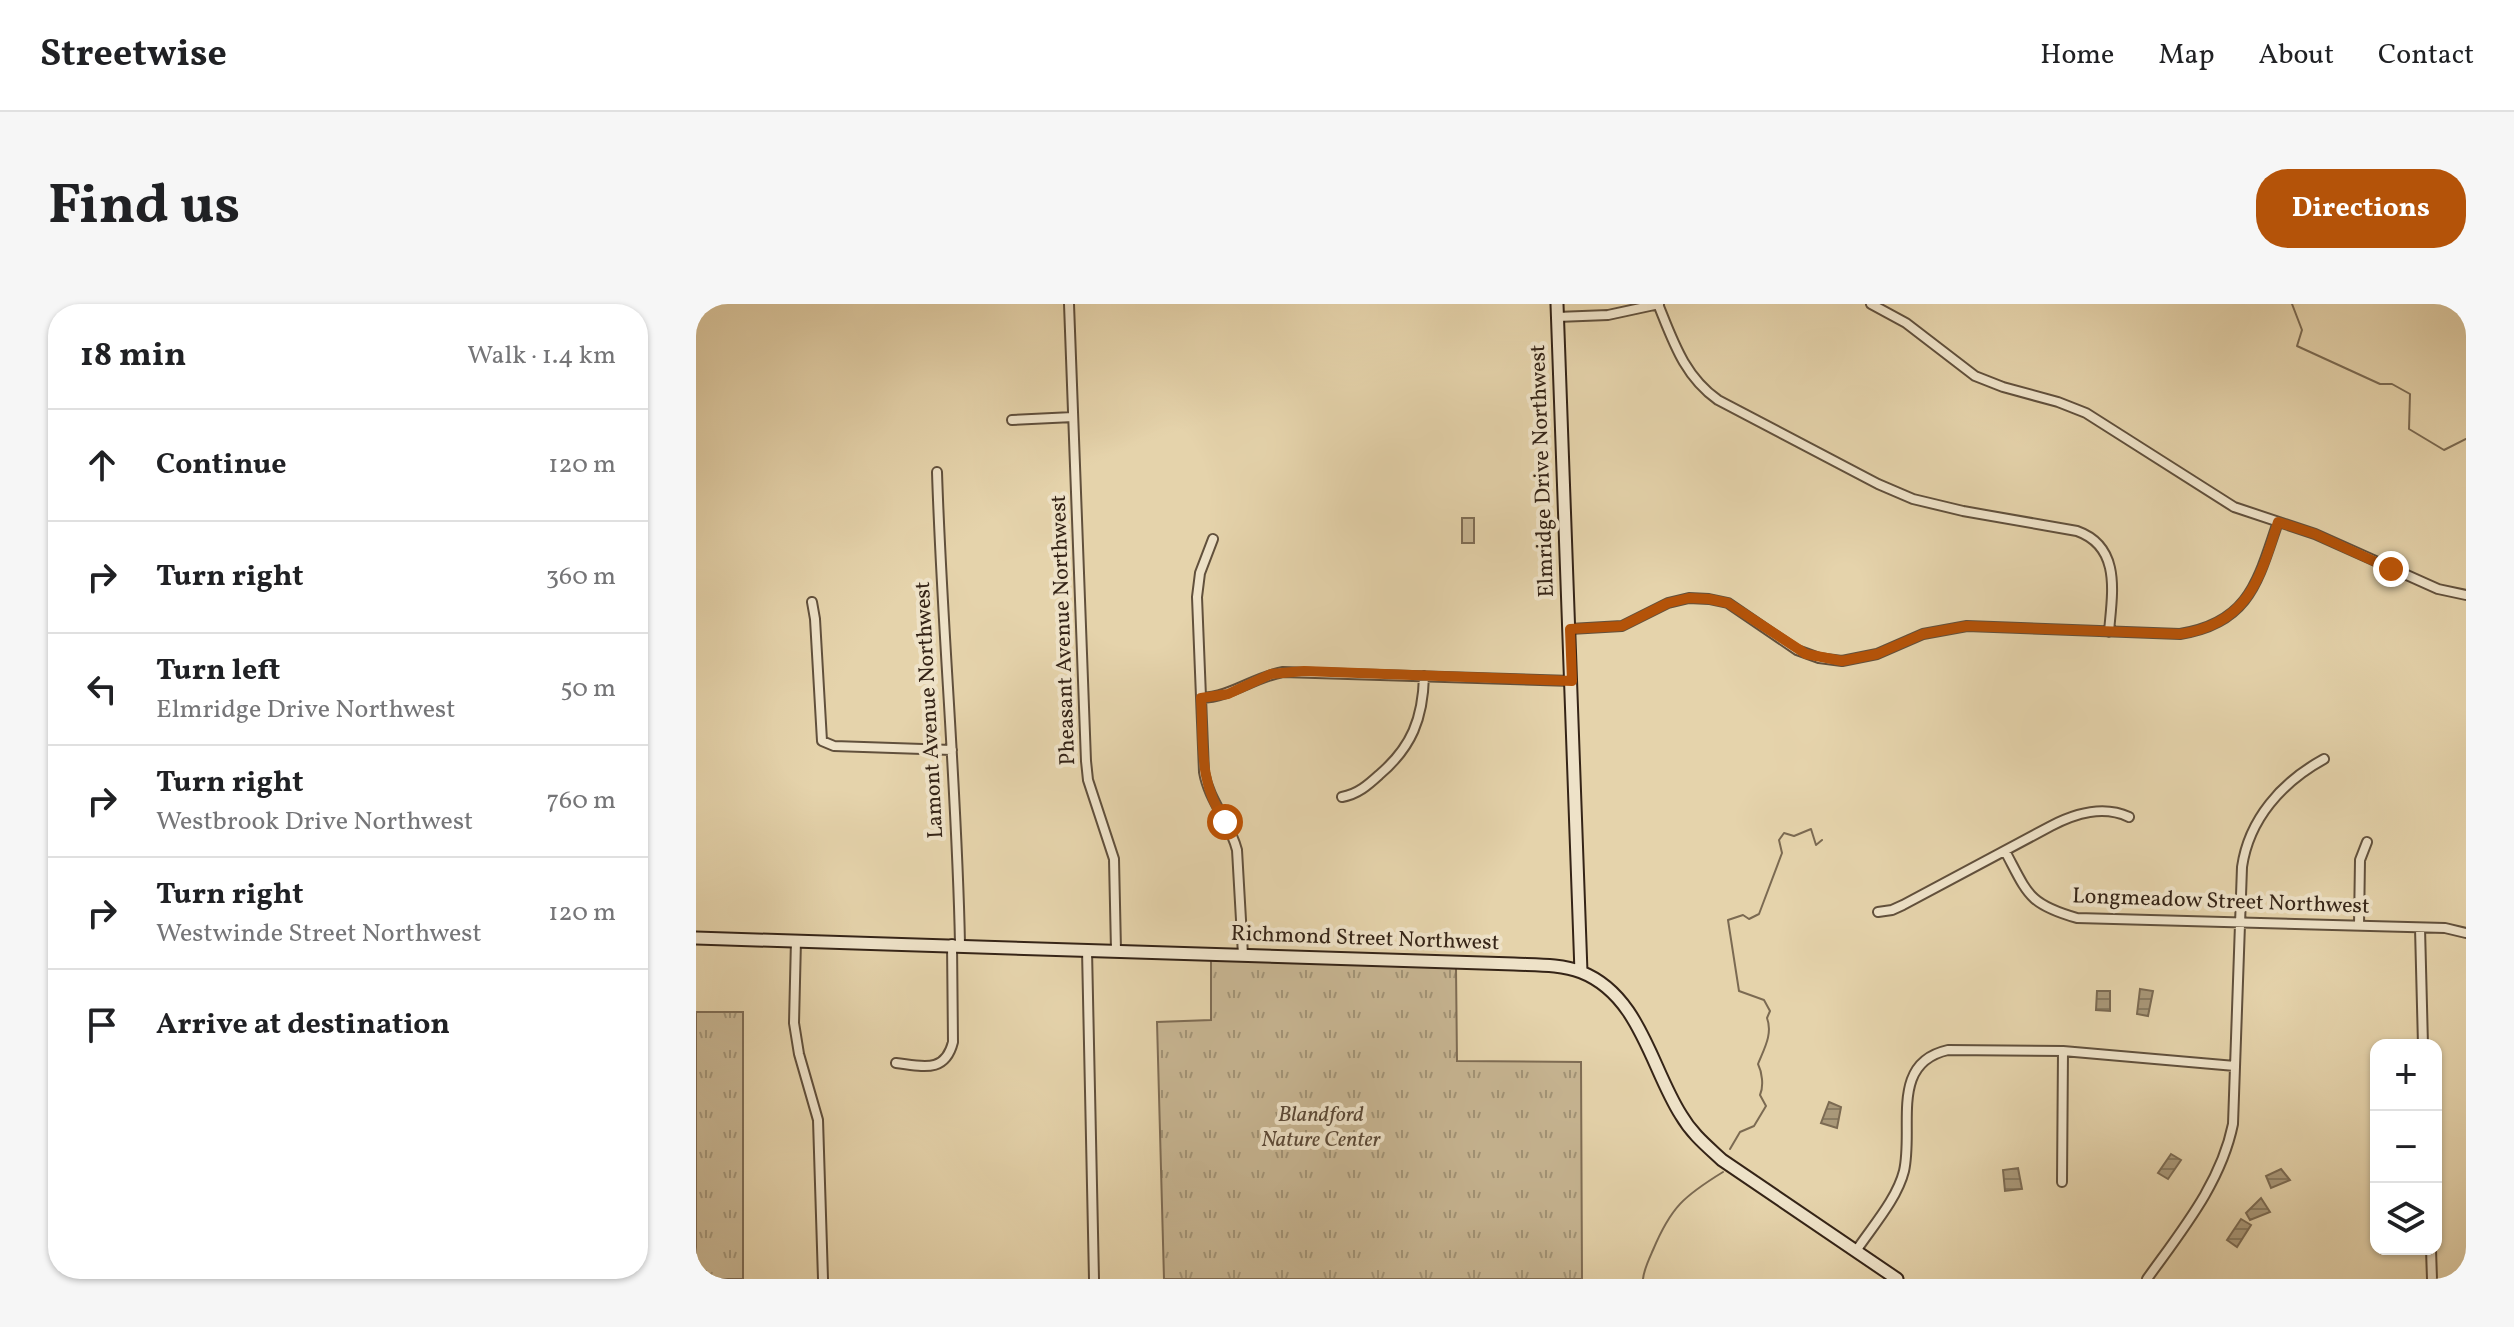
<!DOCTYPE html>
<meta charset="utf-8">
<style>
body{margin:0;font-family:Vollkorn,serif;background:#f6f6f6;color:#202124}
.controls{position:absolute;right:24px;bottom:24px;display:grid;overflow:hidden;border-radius:16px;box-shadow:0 2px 6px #0004}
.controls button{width:72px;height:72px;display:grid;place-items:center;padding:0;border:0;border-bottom:2px solid #e0e0e0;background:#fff;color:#202124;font:40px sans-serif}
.stop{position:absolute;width:24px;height:24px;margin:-18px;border:6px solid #b45309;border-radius:50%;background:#fff}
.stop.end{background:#b45309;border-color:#fff;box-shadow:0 2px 8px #0008}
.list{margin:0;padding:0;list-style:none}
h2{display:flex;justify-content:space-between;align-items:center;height:104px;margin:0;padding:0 32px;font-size:34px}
h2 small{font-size:26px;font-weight:400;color:#757577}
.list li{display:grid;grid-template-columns:52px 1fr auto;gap:24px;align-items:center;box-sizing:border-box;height:112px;padding:0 32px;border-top:2px solid #e0e0e0}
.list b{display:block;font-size:30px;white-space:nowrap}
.list p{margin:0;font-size:26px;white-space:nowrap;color:#757577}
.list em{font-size:26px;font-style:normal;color:#757577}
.icon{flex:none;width:44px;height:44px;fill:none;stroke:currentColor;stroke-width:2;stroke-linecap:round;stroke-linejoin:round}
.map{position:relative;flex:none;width:1770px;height:975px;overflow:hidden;border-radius:32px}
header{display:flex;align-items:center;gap:48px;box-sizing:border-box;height:112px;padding:0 40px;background:#fff;border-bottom:2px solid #e0e0e0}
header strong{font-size:38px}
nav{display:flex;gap:44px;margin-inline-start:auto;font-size:28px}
.intro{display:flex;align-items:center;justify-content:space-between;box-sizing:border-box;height:192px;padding:0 48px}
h1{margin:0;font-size:56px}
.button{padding:20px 36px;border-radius:32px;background:#b45309;color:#fff;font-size:28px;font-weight:700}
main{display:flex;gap:48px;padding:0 48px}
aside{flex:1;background:#fff;border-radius:32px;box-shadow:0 2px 6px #0004}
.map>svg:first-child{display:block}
.grass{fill:url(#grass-tufts);stroke:#7e6c54;stroke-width:2}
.pitch{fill:#c7b592;stroke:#7e6c54;stroke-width:2}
.water{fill:url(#water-rules);stroke:#7b6a52;stroke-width:2}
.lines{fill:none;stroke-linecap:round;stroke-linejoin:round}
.stream{stroke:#7b6a52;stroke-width:2}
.street-casing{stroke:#61503c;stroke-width:12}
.secondary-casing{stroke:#352417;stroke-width:15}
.street{stroke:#eee2c8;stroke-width:8}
.secondary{stroke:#eee2c8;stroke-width:11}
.route{stroke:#b45309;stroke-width:10}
.labels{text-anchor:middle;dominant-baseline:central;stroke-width:8;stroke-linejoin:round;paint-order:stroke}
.street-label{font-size:22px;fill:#352417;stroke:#eee2c8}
.park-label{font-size:22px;font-style:italic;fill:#5a4836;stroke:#eee2c8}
</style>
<header>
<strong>Streetwise</strong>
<nav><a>Home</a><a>Map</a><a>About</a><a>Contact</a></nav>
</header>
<div class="intro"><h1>Find us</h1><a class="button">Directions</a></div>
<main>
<aside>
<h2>18 min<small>Walk · 1.4 km</small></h2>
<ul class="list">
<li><svg class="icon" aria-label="ahead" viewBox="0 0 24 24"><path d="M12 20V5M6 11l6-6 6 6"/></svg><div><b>Continue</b></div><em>120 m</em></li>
<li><svg class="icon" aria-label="right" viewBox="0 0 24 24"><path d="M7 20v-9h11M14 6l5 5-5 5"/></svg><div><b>Turn right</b></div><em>360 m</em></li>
<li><svg class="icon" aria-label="left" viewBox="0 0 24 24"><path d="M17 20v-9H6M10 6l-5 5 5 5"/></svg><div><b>Turn left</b><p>Elmridge Drive Northwest</p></div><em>50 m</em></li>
<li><svg class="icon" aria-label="right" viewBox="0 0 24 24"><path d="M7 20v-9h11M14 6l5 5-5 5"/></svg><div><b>Turn right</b><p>Westbrook Drive Northwest</p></div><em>760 m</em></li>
<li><svg class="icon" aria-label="right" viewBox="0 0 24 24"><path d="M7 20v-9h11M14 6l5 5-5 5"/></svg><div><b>Turn right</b><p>Westwinde Street Northwest</p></div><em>120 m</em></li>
<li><svg class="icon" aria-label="arrive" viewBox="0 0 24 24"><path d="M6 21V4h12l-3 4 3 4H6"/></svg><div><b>Arrive at destination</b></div></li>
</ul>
</aside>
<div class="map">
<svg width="1770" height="975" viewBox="0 0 1770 975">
<defs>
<pattern id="grass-tufts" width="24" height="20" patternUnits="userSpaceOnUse" patternTransform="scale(2)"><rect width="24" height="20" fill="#c7b592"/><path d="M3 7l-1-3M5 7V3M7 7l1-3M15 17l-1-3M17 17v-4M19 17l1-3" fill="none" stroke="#a29376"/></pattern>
<pattern id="water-rules" width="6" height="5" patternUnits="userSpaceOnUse" patternTransform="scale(2)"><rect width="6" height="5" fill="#a99879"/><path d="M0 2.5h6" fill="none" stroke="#8a7c62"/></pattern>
</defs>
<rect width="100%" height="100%" fill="#e5d3ab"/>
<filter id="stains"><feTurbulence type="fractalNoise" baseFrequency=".0025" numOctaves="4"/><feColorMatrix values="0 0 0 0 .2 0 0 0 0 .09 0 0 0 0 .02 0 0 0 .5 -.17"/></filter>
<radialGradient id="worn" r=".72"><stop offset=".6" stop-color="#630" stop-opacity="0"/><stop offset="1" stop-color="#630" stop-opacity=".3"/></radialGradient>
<path class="grass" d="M515,656L760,664L761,757L885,758L886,975H468L461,718L515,716Z
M0,708H47V975H0Z"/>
<path class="pitch" d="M766,214H778V239H766Z"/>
<path class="water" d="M1444,685L1457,687L1452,712L1441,710Z
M1401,687H1414V707L1400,706Z
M1133,798L1145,803L1141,824L1125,819Z
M1475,850L1485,856L1472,875L1462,869Z
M1322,864L1326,885L1309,887L1307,866Z
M1585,865L1594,876L1575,884L1570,872Z
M1565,894L1574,908L1554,916L1550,909Z
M1545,915L1555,921L1541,943L1531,936Z"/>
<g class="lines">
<path class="stream" d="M1596,0L1606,26L1601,42L1684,80H1696L1714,90L1713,125L1748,146L1770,135
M1034,845L1044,828L1058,822L1070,802L1064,791C1068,782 1066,768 1062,760C1068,745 1077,730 1071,714L1074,707L1068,696L1043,687L1032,616L1047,611L1053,615L1063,610L1086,549L1083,536L1088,529L1098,532L1115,525L1120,541L1126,536
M947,975C948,965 953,955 957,946C975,903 988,892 1027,868"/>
<defs>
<path id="street" d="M373,0L390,457L392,476L418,555L420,646
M962,0C977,37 988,72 1022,96L1182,180L1217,195L1267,207L1381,227C1426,243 1416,290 1413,328
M1175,0L1210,19L1279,72L1307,83L1362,98L1390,109L1538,203L1619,230L1742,285L1770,291
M861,13L912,11L963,0
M316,116L377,113
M241,168C246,326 261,483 264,640
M517,235L504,269L501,293L508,468C513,497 534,518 541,546L547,651
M116,298L119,315L126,437L138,442L256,446
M874,325L926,322L972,299L993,294L1013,295L1032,299L1101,346L1123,354L1146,357L1181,350L1227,330L1271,322L1484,330C1554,319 1562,276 1582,218
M505,394C535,393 558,373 587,368L876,377
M646,493C662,490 672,481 683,471C716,443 727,414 728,372
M1309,547C1332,590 1332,600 1381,614L1749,624L1770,629
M1182,608L1196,606L1207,601L1355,522C1380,509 1407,501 1433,513
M1663,621L1664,556L1671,538
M1724,624L1727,741
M100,636L98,719L103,750L122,816L127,975
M391,646L398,975
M200,759C226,762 249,770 257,738L256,640
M1366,878L1367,747
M1735,945L1736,975
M1160,947C1176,923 1201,895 1208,867C1218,823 1193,759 1252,746L1367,747L1539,762
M1451,975C1486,926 1525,879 1537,820L1546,563C1553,515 1586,478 1628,455"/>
<path id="secondary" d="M861,0L885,668
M0,634L818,660C840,661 865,660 885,668C944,691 955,764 985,811C996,830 1011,842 1026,856L1201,975"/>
</defs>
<use href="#street" class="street-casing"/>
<use href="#secondary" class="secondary-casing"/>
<use href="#street" class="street"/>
<use href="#secondary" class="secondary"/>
</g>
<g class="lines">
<path class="route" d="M529,518C502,477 508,441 505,394L532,390L575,370L608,367L876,377L874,325L926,322L972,299L993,294L1013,295L1032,299L1110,350L1146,357L1181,350L1227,330L1271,322L1484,330C1552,320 1564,275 1582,218L1619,230L1695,265"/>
</g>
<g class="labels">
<g class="street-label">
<text transform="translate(847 167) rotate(-92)">Elmridge Drive Northwest</text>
<text transform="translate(368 326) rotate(-92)">Pheasant Avenue Northwest</text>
<text transform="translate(234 406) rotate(-93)">Lamont Avenue Northwest</text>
<text transform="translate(1525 598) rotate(2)">Longmeadow Street Northwest</text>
<text transform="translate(669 635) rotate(2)">Richmond Street Northwest</text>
</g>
<g class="park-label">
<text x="625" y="811">Blandford<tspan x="625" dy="25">Nature Center</tspan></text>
</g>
</g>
<rect width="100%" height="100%" filter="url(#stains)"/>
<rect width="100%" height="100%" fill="url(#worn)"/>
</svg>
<div class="controls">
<button>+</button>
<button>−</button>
<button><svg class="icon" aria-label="layers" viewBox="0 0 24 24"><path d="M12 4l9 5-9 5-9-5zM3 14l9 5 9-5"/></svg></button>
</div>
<div class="stop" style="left:529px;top:518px"></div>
<div class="stop end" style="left:1695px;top:265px"></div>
</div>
</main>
